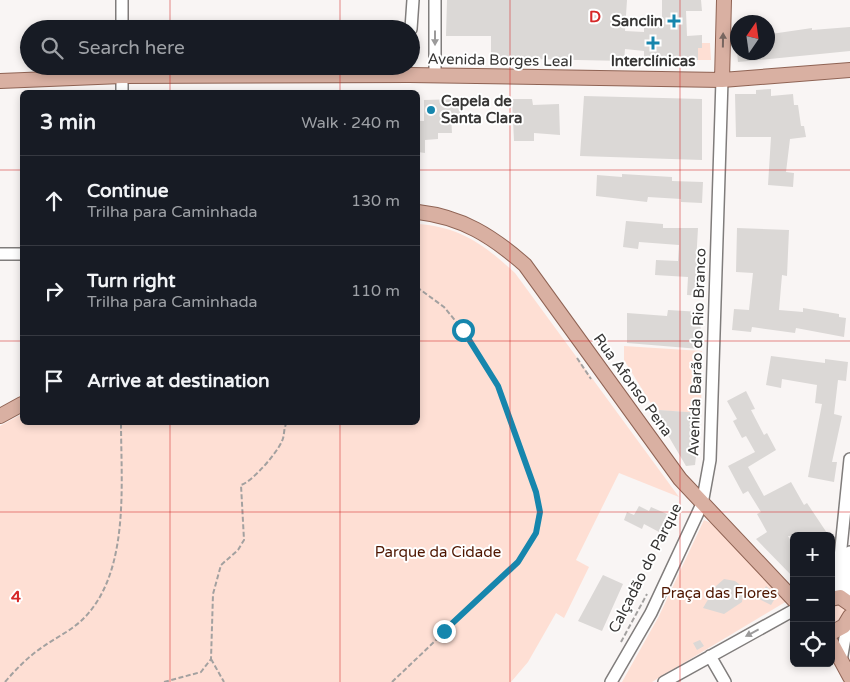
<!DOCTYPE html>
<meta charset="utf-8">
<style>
body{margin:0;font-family:"Varela Round",sans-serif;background:#242831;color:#f1f3f6}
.controls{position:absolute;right:15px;bottom:15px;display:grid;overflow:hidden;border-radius:8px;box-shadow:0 2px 8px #0003}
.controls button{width:45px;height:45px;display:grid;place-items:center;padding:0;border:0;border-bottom:1px solid #363941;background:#171b24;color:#f1f3f6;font:25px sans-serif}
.compass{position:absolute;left:730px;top:15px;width:45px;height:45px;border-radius:50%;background:#171b24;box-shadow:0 2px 8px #0003;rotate:13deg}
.stop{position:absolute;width:15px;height:15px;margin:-11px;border:4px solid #1686ad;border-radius:50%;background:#fff}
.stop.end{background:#1686ad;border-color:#fff;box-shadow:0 1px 5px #0008}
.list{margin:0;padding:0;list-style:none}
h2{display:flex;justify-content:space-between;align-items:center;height:65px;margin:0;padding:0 20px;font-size:21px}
h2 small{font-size:16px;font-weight:400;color:#9ea1a6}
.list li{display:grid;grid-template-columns:32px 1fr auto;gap:15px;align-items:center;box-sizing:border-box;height:90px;padding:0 20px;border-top:1px solid #363941}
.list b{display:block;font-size:19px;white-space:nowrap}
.list p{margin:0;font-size:16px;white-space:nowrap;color:#9ea1a6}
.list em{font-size:16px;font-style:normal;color:#9ea1a6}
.icon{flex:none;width:28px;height:28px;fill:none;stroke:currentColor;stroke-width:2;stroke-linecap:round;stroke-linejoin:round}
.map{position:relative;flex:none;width:850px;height:682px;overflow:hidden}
.search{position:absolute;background:#171b24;box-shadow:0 2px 8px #0003;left:20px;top:20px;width:400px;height:55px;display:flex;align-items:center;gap:12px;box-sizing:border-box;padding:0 18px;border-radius:28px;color:#9ea1a6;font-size:19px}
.panel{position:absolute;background:#171b24;box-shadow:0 2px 8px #0003;left:20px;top:90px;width:400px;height:335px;border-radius:8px}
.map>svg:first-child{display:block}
.green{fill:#fedfd4}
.building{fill:#dbd8d6}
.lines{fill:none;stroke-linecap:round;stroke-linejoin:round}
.minor-casing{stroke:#807d7c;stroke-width:14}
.major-casing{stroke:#8f6354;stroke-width:16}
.path{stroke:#a3a1a0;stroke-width:2;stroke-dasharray:5 2.5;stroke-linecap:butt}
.minor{stroke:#fff;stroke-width:11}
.major{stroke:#d9b0a2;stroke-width:14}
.oneway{fill:#9b9a9a}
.oneway2{fill:#786761}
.route{stroke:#1686ad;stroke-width:6}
.grid{fill:none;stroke:#d62828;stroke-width:1;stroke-opacity:0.55}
.poi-dot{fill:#1686ad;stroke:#fff;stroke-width:2}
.labels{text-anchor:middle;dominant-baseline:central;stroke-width:4;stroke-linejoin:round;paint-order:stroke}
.poi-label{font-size:15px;font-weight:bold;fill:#373635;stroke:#fff;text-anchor:end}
.street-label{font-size:15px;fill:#373635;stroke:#fff}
.park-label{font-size:15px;fill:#4e1600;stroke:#fff}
.grid-label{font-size:16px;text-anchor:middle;font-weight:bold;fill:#d62828;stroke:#fff;stroke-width:4;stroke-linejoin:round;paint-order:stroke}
</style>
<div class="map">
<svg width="850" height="682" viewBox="0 0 850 682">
<rect width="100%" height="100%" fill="#f9f5f4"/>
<path class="green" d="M702,43H710L711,60H698V48H702Z
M418,224C460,227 485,245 515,273L679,497L619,473L576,560L589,567L564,618L556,613L528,662L511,682H0V426L22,414V422H418Z
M624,346L702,351L701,413L655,410L624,360Z
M704,520L711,523L787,601L652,682H622L659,616Z
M848,603L847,611L840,620L831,622V605Z"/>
<path class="building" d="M447,0H627L625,31L644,32V17H662V0H701L702,11H686L687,36L702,35V48H698V60L644,62V51L625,49L624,61L491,58V36H446Z
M850,27V51L738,62L737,52H768V41L772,40L771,34L812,28V30Z
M771,89V96L793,94L794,105H798L801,126H804L806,137L790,139L786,172L794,173L793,187L768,185L771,137H736L735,94H756V90Z
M584,96L702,99V160L580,156Z
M459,99L460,115L451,116L452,133H438V139L425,140V153L418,152V121H424V100Z
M512,99H532L533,105L559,104L560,135L534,133V141H514Z
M622,174L672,177V181L703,182L702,203L681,202V199L648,197L647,202L596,196L597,175L622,177Z
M626,221L663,224V228H698L696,263H701L700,286H704V296L687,295L688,277L655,275L656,260L678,261L679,245L639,242L638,249L623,247Z
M737,228L789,230L787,276L782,275L779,310L803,312V308L839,314V317L846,318L844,337L796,328L795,333L752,327L751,332L732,330L734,309L749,310L753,273L736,272Z
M668,310L701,312L700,349L627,343V313L667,316Z
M771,356L825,363V359L848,362L846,381L838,380L834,414L842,416L832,462H837L834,482L808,477L822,404L815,403L817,385L782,379L781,388L766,385Z
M746,391L755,409L751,410L764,435L767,433L776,450L748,467L764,496L791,482L804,505L807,503L829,536H788L794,546V578L756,539L767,532L757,514L761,512L748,491L743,494L728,466L755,452L746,436L742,438L733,421L737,419L727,401Z
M659,410L701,413L695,465L686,466L659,420Z
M639,506L649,511L651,507L667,514L659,532L644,524L642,529L624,520L627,512L634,515Z
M603,575L623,584L602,631L578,621Z
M724,579L735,581L739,584L743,593L742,602L724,614L703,608L716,586Z
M766,586L777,595L771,605L759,599Z
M700,640L704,646L697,650L693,643Z"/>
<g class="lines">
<defs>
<path id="minor" d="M122,29V0
M411,29L413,0
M435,76V0
M122,92V66
M0,254H22
M836,597L850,459
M845,599L850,552
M710,656L725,682
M841,661L848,620
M611,682L651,613L702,504L710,460L722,80
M664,682L794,610"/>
<path id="major" d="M722,80L724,0
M0,81L122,76L409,75L722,80L850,70
M418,212C462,217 492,236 525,265L680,479L794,600
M0,416L22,404
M831,599L840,597L850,604
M831,633L844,626L850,616
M831,642L850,677"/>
</defs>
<use href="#minor" class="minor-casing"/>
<use href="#major" class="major-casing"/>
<path class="path" d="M577,358L591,379
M621,642L647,594
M211,659L224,682
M5,682C17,668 29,656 44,646C57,637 74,629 85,617C130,570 121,483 121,422
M164,682L201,672L211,659L213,594L221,565L238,550L244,540L241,485C252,482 277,453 282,441C285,435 283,429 287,422
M392,682L518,562L536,533L541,512L536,492L498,386L463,330L444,307L418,288"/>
<use href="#minor" class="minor"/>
<use href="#major" class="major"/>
</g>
<defs><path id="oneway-solid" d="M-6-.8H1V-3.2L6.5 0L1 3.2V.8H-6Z" transform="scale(1.25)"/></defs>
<g class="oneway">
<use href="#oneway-solid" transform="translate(435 38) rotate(90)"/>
<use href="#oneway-solid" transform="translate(752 633) rotate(152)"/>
</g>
<use class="oneway2" href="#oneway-solid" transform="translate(723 40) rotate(-89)"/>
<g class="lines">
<path class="route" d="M444,631L518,562L536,533L540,512L536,492L498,386L463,330"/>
</g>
<path class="grid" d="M170,0V29M340,0V29M510,0V682M680,0V682M170,66V92M340,66V92M0,170H22M418,170H850M0,341H22M418,341H850M170,422V682M340,422V682M0,512H850"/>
<g class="poi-dot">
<path d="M671.5 13.5h5v5h5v5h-5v5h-5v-5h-5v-5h5z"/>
<path d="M650.5 35.5h5v5h5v5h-5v5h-5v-5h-5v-5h5z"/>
<circle cx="431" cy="110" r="5"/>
</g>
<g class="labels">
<g class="poi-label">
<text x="663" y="21">Sanclin</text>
<text x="653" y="61" text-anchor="middle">Interclínicas</text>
<text x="441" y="101" text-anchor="start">Capela de<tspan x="441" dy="17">Santa Clara</tspan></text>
</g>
<g class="street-label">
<text transform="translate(500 60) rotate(1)">Avenida Borges Leal</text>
<text transform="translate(697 352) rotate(-88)">Avenida Barão do Rio Branco</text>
<text transform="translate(633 385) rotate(54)">Rua Afonso Pena</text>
<text transform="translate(645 568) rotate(-63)">Calçadão do Parque</text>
</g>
<g class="park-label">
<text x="438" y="552">Parque da Cidade</text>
<text x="719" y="593">Praça das Flores</text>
</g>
</g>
<g class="grid-label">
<text x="595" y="22">D</text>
<text x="16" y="602">4</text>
</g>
</svg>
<div class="controls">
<button>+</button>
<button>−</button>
<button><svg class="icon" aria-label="locate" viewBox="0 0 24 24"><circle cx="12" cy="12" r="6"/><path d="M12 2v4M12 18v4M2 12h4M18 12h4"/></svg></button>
</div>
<svg class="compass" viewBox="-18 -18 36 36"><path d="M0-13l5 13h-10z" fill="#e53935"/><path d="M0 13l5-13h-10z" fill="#9ea1a6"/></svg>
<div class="stop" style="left:463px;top:330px"></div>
<div class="stop end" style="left:444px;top:631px"></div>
<div class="search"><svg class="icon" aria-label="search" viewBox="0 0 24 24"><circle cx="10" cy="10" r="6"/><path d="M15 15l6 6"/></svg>Search here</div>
<section class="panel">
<h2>3 min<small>Walk · 240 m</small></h2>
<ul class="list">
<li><svg class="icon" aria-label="ahead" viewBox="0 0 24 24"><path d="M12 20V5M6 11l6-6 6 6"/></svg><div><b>Continue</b><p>Trilha para Caminhada</p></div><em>130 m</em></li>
<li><svg class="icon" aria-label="right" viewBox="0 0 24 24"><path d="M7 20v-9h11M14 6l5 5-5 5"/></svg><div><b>Turn right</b><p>Trilha para Caminhada</p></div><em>110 m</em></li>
<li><svg class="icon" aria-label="arrive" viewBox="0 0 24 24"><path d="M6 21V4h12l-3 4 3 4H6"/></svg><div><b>Arrive at destination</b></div></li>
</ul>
</section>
</div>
